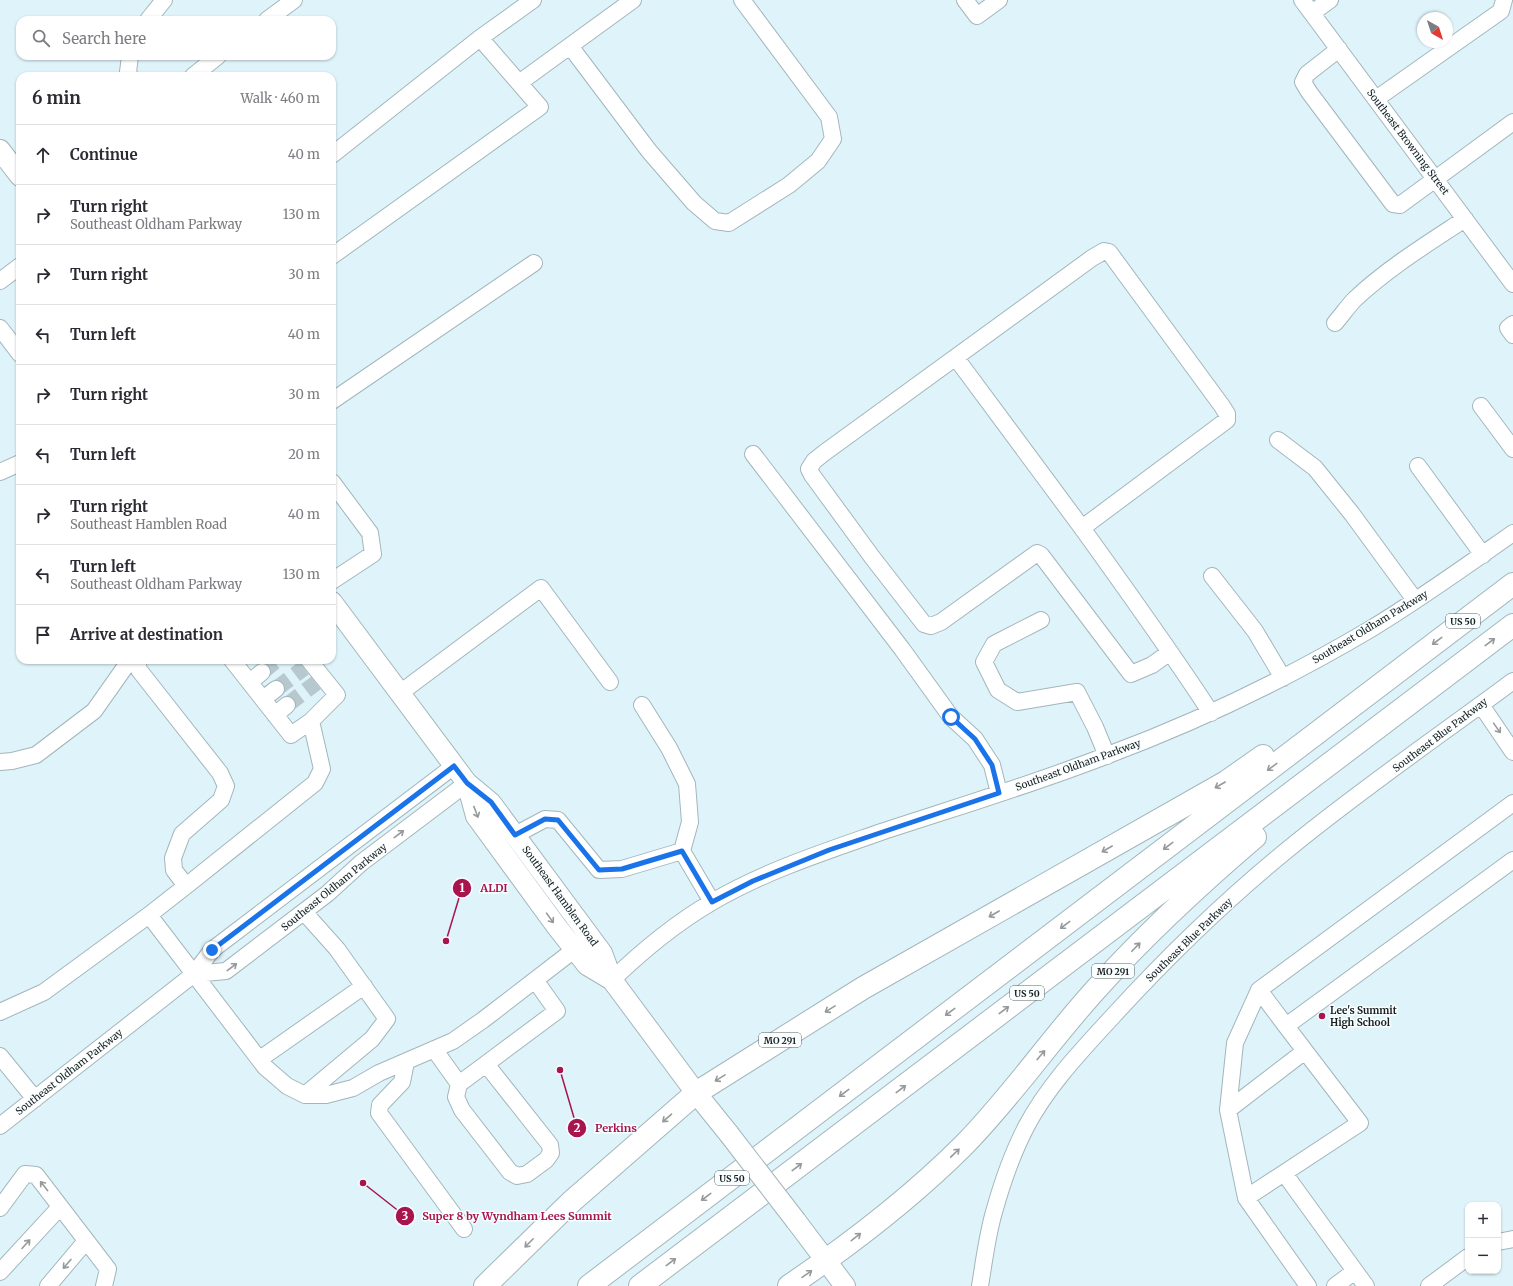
<!DOCTYPE html>
<meta charset="utf-8">
<style>
body{margin:0;font-family:Merriweather,serif;background:#f2f2f3;color:#2b2b33}
.controls{position:absolute;right:12px;bottom:12px;display:grid;overflow:hidden;border-radius:8px;box-shadow:0 1px 3px #0004}
.controls button{width:36px;height:36px;display:grid;place-items:center;padding:0;border:0;border-bottom:1px solid #e1e1e2;background:#fff;color:#2b2b33;font:20px sans-serif}
.compass{position:absolute;left:1417px;top:12px;width:36px;height:36px;border-radius:50%;background:#fff;box-shadow:0 1px 3px #0004;rotate:141deg}
.stop{position:absolute;width:12px;height:12px;margin:-9px;border:3px solid #1a73e8;border-radius:50%;background:#fff}
.stop.end{background:#1a73e8;border-color:#fff;box-shadow:0 1px 4px #0008}
.list{margin:0;padding:0;list-style:none}
h2{display:flex;justify-content:space-between;align-items:center;height:52px;margin:0;padding:0 16px;font-size:17px}
h2 small{font-size:13px;font-weight:400;color:#7c7c81}
.list li{display:grid;grid-template-columns:26px 1fr auto;gap:12px;align-items:center;box-sizing:border-box;height:60px;padding:0 16px;border-top:1px solid #e1e1e2}
.list b{display:block;font-size:15px;white-space:nowrap}
.list p{margin:0;font-size:13px;white-space:nowrap;color:#7c7c81}
.list em{font-size:13px;font-style:normal;color:#7c7c81}
.icon{flex:none;width:22px;height:22px;fill:none;stroke:currentColor;stroke-width:2;stroke-linecap:round;stroke-linejoin:round}
.map{position:relative;flex:none;width:1513px;height:1286px;overflow:hidden}
.search{position:absolute;background:#fff;box-shadow:0 1px 3px #0004;left:16px;top:16px;width:320px;height:44px;display:flex;align-items:center;gap:10px;box-sizing:border-box;padding:0 14px;border-radius:12px;color:#7c7c81;font-size:15px}
.panel{position:absolute;background:#fff;box-shadow:0 1px 3px #0004;left:16px;top:72px;width:320px;height:592px;border-radius:12px}
.map>svg:first-child{display:block}
.lines{fill:none;stroke-linecap:round;stroke-linejoin:round}
.minor-tunnel{stroke:#b7c9cf;stroke-width:16;stroke-dasharray:16 8;stroke-linecap:butt}
.minor-casing{stroke:#a2b6bb;stroke-width:18}
.major-casing{stroke:#a2b6bb;stroke-width:22}
.highway-casing{stroke:#a2b6bb;stroke-width:24}
.minor{stroke:#fff;stroke-width:16}
.major{stroke:#fff;stroke-width:20}
.highway{stroke:#fff;stroke-width:22}
.major-bridge-casing{stroke:#a2b6bb;stroke-width:22;stroke-linecap:butt}
.major-bridge{stroke:#fff;stroke-width:20}
.oneway{stroke:#979a9b}
.route{stroke:#1a73e8;stroke-width:5}
.poi-dot{fill:#a7144e;stroke:#fafeff;stroke-width:1.5}
.labels{text-anchor:middle;dominant-baseline:central;stroke-width:3;stroke-linejoin:round;paint-order:stroke}
.shield{fill:#fafeff;stroke:#5b6264;stroke-width:1}
.shield-label{font-size:9px;font-weight:bold;fill:#171f21}
.street-label{font-size:10px;fill:#171f21;stroke:#fafeff}
.poi-label{font-size:10px;font-weight:bold;fill:#171f21;stroke:#fafeff;text-anchor:start}
.leader{fill:none;stroke:#a7144e;stroke-width:1.5}
.callout-dot{fill:#a7144e;stroke:#fafeff;stroke-width:1.5}
.mark-label{font-size:12px;text-anchor:middle;font-weight:bold;fill:#fff}
.callout-label{font-size:11px;text-anchor:middle;font-weight:bold;fill:#a7144e;stroke:#fafeff;stroke-width:3;stroke-linejoin:round;paint-order:stroke}
</style>
<div class="map">
<svg width="1513" height="1286" viewBox="0 0 1513 1286">
<rect width="100%" height="100%" fill="#dff4fa"/>
<g class="lines">
<path class="minor-tunnel" d="M262,672L277,660
M276,689L304,668
M287,705L316,683"/>
<defs>
<path id="minor" d="M965,0L977,16L999,0
M1302,0L1513,284
M1312,13L1330,0
M148,20L164,0
M267,20L294,0
M570,46L649,151L694,203L715,221L729,223L789,185L818,161L833,139L829,117L742,0
M1339,49L1307,74L1303,82L1309,92L1393,204L1400,205L1513,122
M130,76L128,72L130,56
M193,76L218,56
M519,83L633,0
M1376,99L1501,11L1504,0
M332,155L480,38
M332,256L540,107L480,38L533,0
M0,281L20,266
M1335,323C1342,315 1348,306 1355,299C1388,268 1427,244 1465,219
M1513,324L1508,328L1513,335
M0,328L20,354
M956,358L1082,528
M332,401L534,263
M1481,406L1513,449
M1278,440L1315,468L1352,514L1415,600
M753,454L902,649L951,717L975,739L992,765L999,793
M1418,466L1483,555
M0,472L20,463
M332,482L370,533L373,554L332,581
M1212,576L1255,631L1283,678
M1041,620L994,644L984,662L998,690L1017,702L1077,692L1095,727L1107,756
M1170,652L1152,665L1131,674L1041,555L1037,553L941,622L931,626L924,624L872,557L812,475L809,469L814,461L824,453L1092,258L1104,251L1109,252L1222,406L1227,414V420L1082,528C1126,589 1170,650 1211,713
M232,660L291,735L311,721
M250,682L262,672
M400,693L541,588L610,682
M263,699L276,689
M642,705L669,748L687,784L690,822L682,851
M1481,705L1513,752
M275,715L287,705
M0,762L12,761L36,755L94,711L130,660
M515,835L545,819L558,820L599,870L622,869L682,851L712,902
M186,886L315,783L322,769L311,721L337,695L309,660
M304,912L337,949L387,1019L372,1039L305,1095
M149,915L265,1067L287,1086L305,1095H326L353,1088L379,1073L453,1041L483,1020L574,950
M194,974L226,971L327,894L361,863L467,783
M612,980C642,951 676,923 712,902C765,871 824,852 881,832C957,807 1034,784 1108,755C1199,721 1286,679 1369,630C1419,600 1466,566 1513,533
M1259,990L1286,1026
M0,1012L44,992L149,915L186,886L174,870L173,858L182,834L221,800L226,786L220,773L139,670L137,660
M434,1049L459,1084L456,1097L462,1110L510,1172L517,1176L527,1174L546,1160L551,1153L550,1145L486,1064L557,1011L535,980
M1305,1051L1286,1026L1513,860
M0,1056L35,1099
M260,1059L364,986
M406,1062L402,1082L380,1105L379,1113L464,1229
M459,1084L486,1064
M1228,1110L1305,1051L1360,1123L1246,1198
M0,1126L194,974L212,950L454,766
M1284,1173L1355,1271
M0,1208L25,1174L36,1175L108,1269L104,1286
M1498,1242L1513,1239
M0,1272L60,1207
M48,1286L86,1241
M980,1286C984,1262 987,1236 994,1212C1002,1183 1012,1154 1026,1127C1048,1085 1082,1050 1114,1015C1169,955 1229,897 1292,846C1363,788 1439,736 1513,681
M1308,1286L1246,1198L1228,1110L1235,1043L1259,990L1513,803
M1335,1286L1355,1271L1366,1286
M1429,1286L1468,1257"/>
<path id="major" d="M0,150L20,176
M332,602L467,783
M612,980L587,965L557,927L476,816L467,783L491,803L602,953L612,980L696,1093L729,1134
M796,1221L845,1286"/>
<path id="highway" d="M485,1286L571,1202L696,1093L863,988L1226,782L1263,756
M589,1286L1513,584
M640,1286L1513,625
M789,1286C851,1244 911,1198 964,1145C1013,1095 1052,1037 1099,986C1147,933 1200,884 1255,837"/>
</defs>
<use href="#minor" class="minor-casing"/>
<use href="#major" class="major-casing"/>
<use href="#highway" class="highway-casing"/>
<use href="#minor" class="minor"/>
<use href="#major" class="major"/>
<use href="#highway" class="highway"/>
<defs>
<path id="major-bridge" d="M729,1134L796,1221"/>
</defs>
<use href="#major-bridge" class="major-bridge-casing"/>
<use href="#major-bridge" class="major-bridge"/>
</g>
<defs><path id="oneway-shaft" d="M-6 0H5M1.5-3L5.5 0L1.5 3" fill="none" stroke-width="1.6" stroke-linecap="round" stroke-linejoin="round"/></defs>
<g class="oneway">
<use href="#oneway-shaft" transform="translate(1437 641) rotate(143)"/>
<use href="#oneway-shaft" transform="translate(1490 642) rotate(-37)"/>
<use href="#oneway-shaft" transform="translate(1497 728) rotate(55)"/>
<use href="#oneway-shaft" transform="translate(1272 767) rotate(143)"/>
<use href="#oneway-shaft" transform="translate(1220 785) rotate(150)"/>
<use href="#oneway-shaft" transform="translate(476 812) rotate(69)"/>
<use href="#oneway-shaft" transform="translate(399 834) rotate(-37)"/>
<use href="#oneway-shaft" transform="translate(1168 846) rotate(143)"/>
<use href="#oneway-shaft" transform="translate(1107 849) rotate(150)"/>
<use href="#oneway-shaft" transform="translate(994 914) rotate(150)"/>
<use href="#oneway-shaft" transform="translate(550 918) rotate(54)"/>
<use href="#oneway-shaft" transform="translate(1065 925) rotate(143)"/>
<use href="#oneway-shaft" transform="translate(1136 947) rotate(-46)"/>
<use href="#oneway-shaft" transform="translate(232 967) rotate(-37)"/>
<use href="#oneway-shaft" transform="translate(830 1009) rotate(148)"/>
<use href="#oneway-shaft" transform="translate(1004 1010) rotate(-37)"/>
<use href="#oneway-shaft" transform="translate(950 1012) rotate(143)"/>
<use href="#oneway-shaft" transform="translate(1041 1055) rotate(-50)"/>
<use href="#oneway-shaft" transform="translate(720 1078) rotate(148)"/>
<use href="#oneway-shaft" transform="translate(901 1089) rotate(-37)"/>
<use href="#oneway-shaft" transform="translate(844 1093) rotate(143)"/>
<use href="#oneway-shaft" transform="translate(667 1118) rotate(139)"/>
<use href="#oneway-shaft" transform="translate(955 1153) rotate(-44)"/>
<use href="#oneway-shaft" transform="translate(797 1167) rotate(-37)"/>
<use href="#oneway-shaft" transform="translate(44 1186) rotate(-128)"/>
<use href="#oneway-shaft" transform="translate(706 1197) rotate(143)"/>
<use href="#oneway-shaft" transform="translate(856 1237) rotate(-38)"/>
<use href="#oneway-shaft" transform="translate(529 1243) rotate(135)"/>
<use href="#oneway-shaft" transform="translate(26 1244) rotate(-48)"/>
<use href="#oneway-shaft" transform="translate(671 1262) rotate(-37)"/>
<use href="#oneway-shaft" transform="translate(67 1264) rotate(131)"/>
<use href="#oneway-shaft" transform="translate(807 1274) rotate(-35)"/>
</g>
<g class="lines">
<path class="route" d="M212,950L454,766L467,783L491,802L515,835L545,819L558,820L599,870L622,869L682,851L712,902L753,881L829,850L999,793L992,765L975,739L951,717"/>
</g>
<circle class="poi-dot" cx="1322" cy="1016" r="4"/>
<g class="labels">
<g class="shield">
<rect x="1446" y="614" width="34" height="14" rx="3"/>
<rect x="1092" y="964" width="42" height="14" rx="3"/>
<rect x="1010" y="986" width="34" height="14" rx="3"/>
<rect x="759" y="1033" width="42" height="14" rx="3"/>
<rect x="715" y="1171" width="34" height="14" rx="3"/>
</g>
<g class="shield-label">
<text x="1463" y="621">US 50</text>
<text x="1113" y="971">MO 291</text>
<text x="1027" y="993">US 50</text>
<text x="780" y="1040">MO 291</text>
<text x="732" y="1178">US 50</text>
</g>
<g class="street-label">
<text transform="translate(1408 142) rotate(53)">Southeast Browning Street</text>
<text transform="translate(1370 627) rotate(-31)">Southeast Oldham Parkway</text>
<text transform="translate(1440 735) rotate(-37)">Southeast Blue Parkway</text>
<text transform="translate(1078 765) rotate(-20)">Southeast Oldham Parkway</text>
<text transform="translate(334 887) rotate(-39)">Southeast Oldham Parkway</text>
<text transform="translate(560 896) rotate(54)">Southeast Hamblen Road</text>
<text transform="translate(1189 940) rotate(-44)">Southeast Blue Parkway</text>
<text transform="translate(69 1072) rotate(-38)">Southeast Oldham Parkway</text>
</g>
<g class="poi-label">
<text x="1330" y="1010">Lee's Summit<tspan x="1330" dy="12">High School</tspan></text>
</g>
</g>
<path class="leader" d="M446 941L462 888M560 1070L577 1128M363 1183L405 1216"/>
<g class="callout-dot">
<circle cx="446" cy="941" r="4"/>
<circle cx="560" cy="1070" r="4"/>
<circle cx="363" cy="1183" r="4"/>
<circle cx="462" cy="888" r="10"/>
<circle cx="577" cy="1128" r="10"/>
<circle cx="405" cy="1216" r="10"/>
</g>
<g class="mark-label">
<text x="462" y="892">1</text>
<text x="577" y="1132">2</text>
<text x="405" y="1220">3</text>
</g>
<g class="callout-label">
<text x="494" y="892">ALDI</text>
<text x="616" y="1132">Perkins</text>
<text x="517" y="1220">Super 8 by Wyndham Lees Summit</text>
</g>
</svg>
<div class="controls">
<button>+</button>
<button>−</button>
</div>
<svg class="compass" viewBox="-18 -18 36 36"><path d="M0-13l5 13h-10z" fill="#e53935"/><path d="M0 13l5-13h-10z" fill="#7c7c81"/></svg>
<div class="stop" style="left:951px;top:717px"></div>
<div class="stop end" style="left:212px;top:950px"></div>
<div class="search"><svg class="icon" aria-label="search" viewBox="0 0 24 24"><circle cx="10" cy="10" r="6"/><path d="M15 15l6 6"/></svg>Search here</div>
<section class="panel">
<h2>6 min<small>Walk · 460 m</small></h2>
<ul class="list">
<li><svg class="icon" aria-label="ahead" viewBox="0 0 24 24"><path d="M12 20V5M6 11l6-6 6 6"/></svg><div><b>Continue</b></div><em>40 m</em></li>
<li><svg class="icon" aria-label="right" viewBox="0 0 24 24"><path d="M7 20v-9h11M14 6l5 5-5 5"/></svg><div><b>Turn right</b><p>Southeast Oldham Parkway</p></div><em>130 m</em></li>
<li><svg class="icon" aria-label="right" viewBox="0 0 24 24"><path d="M7 20v-9h11M14 6l5 5-5 5"/></svg><div><b>Turn right</b></div><em>30 m</em></li>
<li><svg class="icon" aria-label="left" viewBox="0 0 24 24"><path d="M17 20v-9H6M10 6l-5 5 5 5"/></svg><div><b>Turn left</b></div><em>40 m</em></li>
<li><svg class="icon" aria-label="right" viewBox="0 0 24 24"><path d="M7 20v-9h11M14 6l5 5-5 5"/></svg><div><b>Turn right</b></div><em>30 m</em></li>
<li><svg class="icon" aria-label="left" viewBox="0 0 24 24"><path d="M17 20v-9H6M10 6l-5 5 5 5"/></svg><div><b>Turn left</b></div><em>20 m</em></li>
<li><svg class="icon" aria-label="right" viewBox="0 0 24 24"><path d="M7 20v-9h11M14 6l5 5-5 5"/></svg><div><b>Turn right</b><p>Southeast Hamblen Road</p></div><em>40 m</em></li>
<li><svg class="icon" aria-label="left" viewBox="0 0 24 24"><path d="M17 20v-9H6M10 6l-5 5 5 5"/></svg><div><b>Turn left</b><p>Southeast Oldham Parkway</p></div><em>130 m</em></li>
<li><svg class="icon" aria-label="arrive" viewBox="0 0 24 24"><path d="M6 21V4h12l-3 4 3 4H6"/></svg><div><b>Arrive at destination</b></div></li>
</ul>
</section>
</div>
